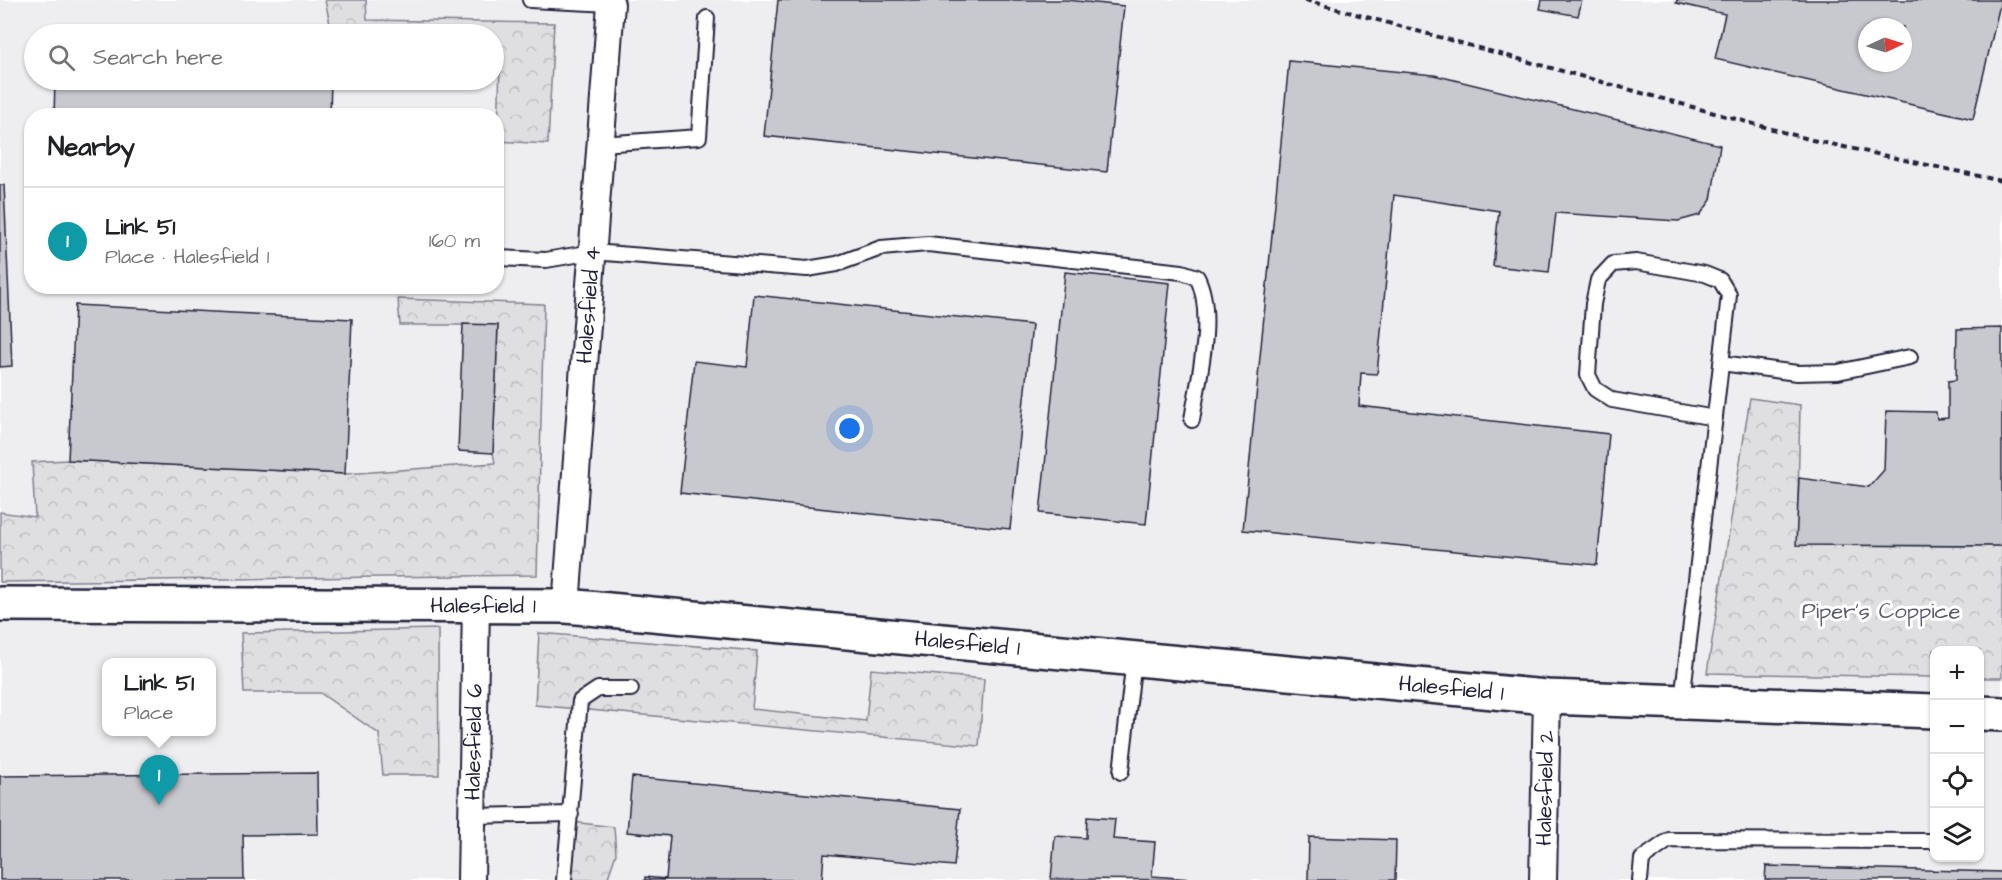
<!DOCTYPE html>
<meta charset="utf-8">
<style>
body{margin:0;font-family:"Architects Daughter",sans-serif;background:#f2f2f2;color:#202124}
.controls{position:absolute;right:18px;bottom:18px;display:grid;overflow:hidden;border-radius:12px;box-shadow:0 2px 4px #0004}
.controls button{width:54px;height:54px;display:grid;place-items:center;padding:0;border:0;border-bottom:2px solid #e0e0e0;background:#fff;color:#202124;font:30px sans-serif}
.compass{position:absolute;left:1858px;top:18px;width:54px;height:54px;border-radius:50%;background:#fff;box-shadow:0 2px 4px #0004;rotate:86deg}
.you{position:absolute;left:850px;top:429px;width:21px;height:21px;margin:-15px;border:4px solid #fff;border-radius:50%;background:#1a73e8;box-shadow:0 0 0 9px #1a73e833}
.badge{display:grid;place-items:center;width:39px;height:39px;border-radius:50%;background:#7c3aed;color:#fff;font-size:20px;font-weight:700}
.pin{position:absolute;translate:-50% -50px;filter:drop-shadow(0 2px 3px #0008)}
.pin::after{content:'';position:absolute;top:32px;width:21px;height:18px;background:inherit;clip-path:polygon(0 0,100% 0,50% 100%)}
.popup{position:absolute;left:102px;top:658px;width:114px;height:78px;box-sizing:border-box;display:grid;place-content:center;border-radius:12px;background:#fff;filter:drop-shadow(0 2px 4px #0005);font-size:20px;white-space:nowrap;color:#757577}
.popup b{font-size:22px;color:#202124}
.popup::after{content:'';position:absolute;left:50%;top:100%;margin-left:-12px;border:12px solid transparent;border-top-color:#fff}
.list{margin:0;padding:0;list-style:none}
h2{display:flex;justify-content:space-between;align-items:center;height:78px;margin:0;padding:0 24px;font-size:26px}
h2 small{font-size:20px;font-weight:400;color:#757577}
.list li{display:grid;grid-template-columns:39px 1fr auto;gap:18px;align-items:center;box-sizing:border-box;height:108px;padding:0 24px;border-top:2px solid #e0e0e0}
.list b{display:block;font-size:22px;white-space:nowrap}
.list p{margin:0;font-size:20px;white-space:nowrap;color:#757577}
.list em{font-size:20px;font-style:normal;color:#757577}
.icon{flex:none;width:33px;height:33px;fill:none;stroke:currentColor;stroke-width:2;stroke-linecap:round;stroke-linejoin:round}
.map{position:relative;flex:none;width:2002px;height:880px;overflow:hidden}
.search{position:absolute;background:#fff;box-shadow:0 2px 4px #0004;left:24px;top:24px;width:480px;height:66px;display:flex;align-items:center;gap:15px;box-sizing:border-box;padding:0 21px;border-radius:33px;color:#757577;font-size:22px}
.panel{position:absolute;background:#fff;box-shadow:0 2px 4px #0004;left:24px;top:108px;width:480px;height:186px;border-radius:24px}
.map>svg:first-child{display:block}
.built{fill:#eeeef1;fill-rule:evenodd}
.forest{fill:url(#forest-crowns);stroke:#80808e;stroke-width:1.5}
.building{fill:#c8c8cf;stroke:#22223b;stroke-width:1.5;fill-rule:evenodd}
.lines{fill:none;stroke-linecap:round;stroke-linejoin:round}
.lane-casing{stroke:#22223b;stroke-width:18}
.street-casing{stroke:#22223b;stroke-width:30}
.secondary-casing{stroke:#22223b;stroke-width:38}
.path{stroke:#22223b;stroke-width:4;stroke-dasharray:6 4.5;stroke-linecap:butt}
.lane{stroke:#fff;stroke-width:14}
.street{stroke:#fff;stroke-width:26}
.secondary{stroke:#fff;stroke-width:33}
.labels{text-anchor:middle;dominant-baseline:central;stroke-width:6;stroke-linejoin:round;paint-order:stroke}
.street-label{font-size:22px;fill:#22223b;stroke:#fff}
.park-label{font-size:22px;fill:#5b5b6d;stroke:#fff}
</style>
<div class="map">
<svg width="2002" height="880" viewBox="0 0 2002 880">
<defs>
<pattern id="forest-crowns" width="20" height="18" patternUnits="userSpaceOnUse" patternTransform="scale(1.5)"><rect width="20" height="18" fill="#dfdfe2"/><path d="M2 6a3 3 0 1 1 6 0M12 15a3 3 0 1 1 6 0" fill="none" stroke="#bfbfc3"/></pattern>
</defs>
<rect width="100%" height="100%" fill="#fff"/>
<filter id="ink" filterUnits="userSpaceOnUse"><feTurbulence type="fractalNoise" baseFrequency=".0167" numOctaves="2"/><feDisplacementMap in="SourceGraphic" scale="12" xChannelSelector="R" yChannelSelector="G"/><feConvolveMatrix kernelMatrix="1 2 1 2 8 2 1 2 1" color-interpolation-filters="sRGB"/></filter>
<g filter="url(#ink)">
<path class="built" d="M0,0H2002V880H0ZM1867,27H1903V63H1867ZM34,34H494V80H34ZM32,116H496V286H32ZM1934,650H1980V858H1934ZM106,662H212V732H106Z"/>
<path class="forest" d="M325,0H366L367,20L554,23L548,144L498,141L500,60L494,59V34H332Z
M398,299L544,304L537,575L0,582V512L35,517L32,462L68,460L345,474L495,463L493,453L498,325H400Z
M1750,398L1800,405L1797,545L2002,546V678H1980V650H1934V677L1707,673Z
M438,629L439,775H383L379,734L320,693H244L241,633Z
M539,633L757,651L752,709L866,721L871,669L984,679L979,746L535,705Z
M572,822L614,827L616,854L607,880H570Z"/>
<path class="building" d="M778,0H1067L1124,6L1107,172L764,136Z
M1542,0H1582L1578,16L1540,9Z
M1677,0H2001L1973,119L1715,59L1725,14L1676,3ZM1867,27H1903V63H1867Z
M1289,61L1434,75L1720,145L1711,200L1700,215L1678,221L1556,213L1549,272L1493,266L1499,211L1394,195L1377,374L1361,373L1359,406L1609,434L1597,565L1243,530Z
M55,80H331L330,116H54Z
M0,185H4L12,366L0,367Z
M1065,272L1170,283L1146,524L1040,513Z
M754,295L1032,325L1010,529L680,493L694,361L747,367Z
M75,305L352,319L345,474L68,460Z
M463,324L498,325L493,453L458,451Z
M2002,328V546L1796,545L1799,478L1869,487L1884,470L1886,411L1936,412L1937,419L1948,418V381L1956,380L1957,329Z
M317,773L318,834L243,835L244,880H0V776Z
M632,777L960,809L954,866L824,854L822,880H645V877L666,879L670,836L627,832Z
M1087,817L1115,819L1113,839L1155,842L1152,876L1204,880L1051,879L1055,836L1086,838Z
M1309,837L1396,840L1395,880H1308Z
M1766,866L2002,872V880H1765Z"/>
<g class="lines">
<defs>
<path id="lane" d="M530,0L611,4
M601,144L699,137L707,18
M496,258L546,260L593,252L807,269L837,264L881,248L928,244L1182,272L1197,277C1216,314 1198,380 1192,420
M1721,363L1797,373L1838,372L1910,357
M1682,701L1729,295L1720,280L1705,274L1636,262L1613,264L1598,280L1593,304L1588,375L1595,389L1612,400L1715,418
M1121,772L1134,659
M470,816L571,814
M564,880L580,701L598,689H631
M1640,880L1642,859L1669,840L1934,841"/>
<g id="street">
<path id="s1" d="M566,606L611,4"/>
<path id="s2" d="M471,880L476,605"/>
<path id="s3" d="M1543,880L1547,697"/>
</g>
<g id="secondary">
<path id="s4" d="M0,604L566,606L1547,697L1934,711"/>
<path d="M1980,713L2002,714"/>
</g>
</defs>
<use href="#lane" class="lane-casing"/>
<use href="#street" class="street-casing"/>
<use href="#secondary" class="secondary-casing"/>
<path class="path" d="M1305,0L1812,140L2002,181"/>
<use href="#lane" class="lane"/>
<use href="#street" class="street"/>
<use href="#secondary" class="secondary"/>
</g>
</g>
<g class="labels">
<g class="street-label">
<text stroke="none"><textPath href="#s1" startOffset="302">Halesfield 4</textPath></text>
<text stroke="none"><textPath href="#s4" startOffset="483">Halesfield 1</textPath></text>
<text stroke="none"><textPath href="#s4" startOffset="969">Halesfield 1</textPath></text>
<text stroke="none"><textPath href="#s4" startOffset="1455">Halesfield 1</textPath></text>
<text stroke="none"><textPath href="#s2" startOffset="138">Halesfield 6</textPath></text>
<text stroke="none"><textPath href="#s3" startOffset="92">Halesfield 2</textPath></text>
</g>
<g class="park-label">
<text x="1881" y="611">Piper's Coppice</text>
</g>
</g>
</svg>
<div class="controls">
<button>+</button>
<button>−</button>
<button><svg class="icon" aria-label="locate" viewBox="0 0 24 24"><circle cx="12" cy="12" r="6"/><path d="M12 2v4M12 18v4M2 12h4M18 12h4"/></svg></button>
<button><svg class="icon" aria-label="layers" viewBox="0 0 24 24"><path d="M12 4l9 5-9 5-9-5zM3 14l9 5 9-5"/></svg></button>
</div>
<svg class="compass" viewBox="-18 -18 36 36"><path d="M0-13l5 13h-10z" fill="#e53935"/><path d="M0 13l5-13h-10z" fill="#757577"/></svg>
<div class="you"></div>
<div class="pin badge" style="left:159px;top:805px;background:#0f9aa8">1</div>
<div class="popup"><b>Link 51</b>Place</div>
<div class="search"><svg class="icon" aria-label="search" viewBox="0 0 24 24"><circle cx="10" cy="10" r="6"/><path d="M15 15l6 6"/></svg>Search here</div>
<section class="panel">
<h2>Nearby<small></small></h2>
<ul class="list">
<li><span class="badge" style="background:#0f9aa8">1</span><div><b>Link 51</b><p>Place · Halesfield 1</p></div><em>160 m</em></li>
</ul>
</section>
</div>
